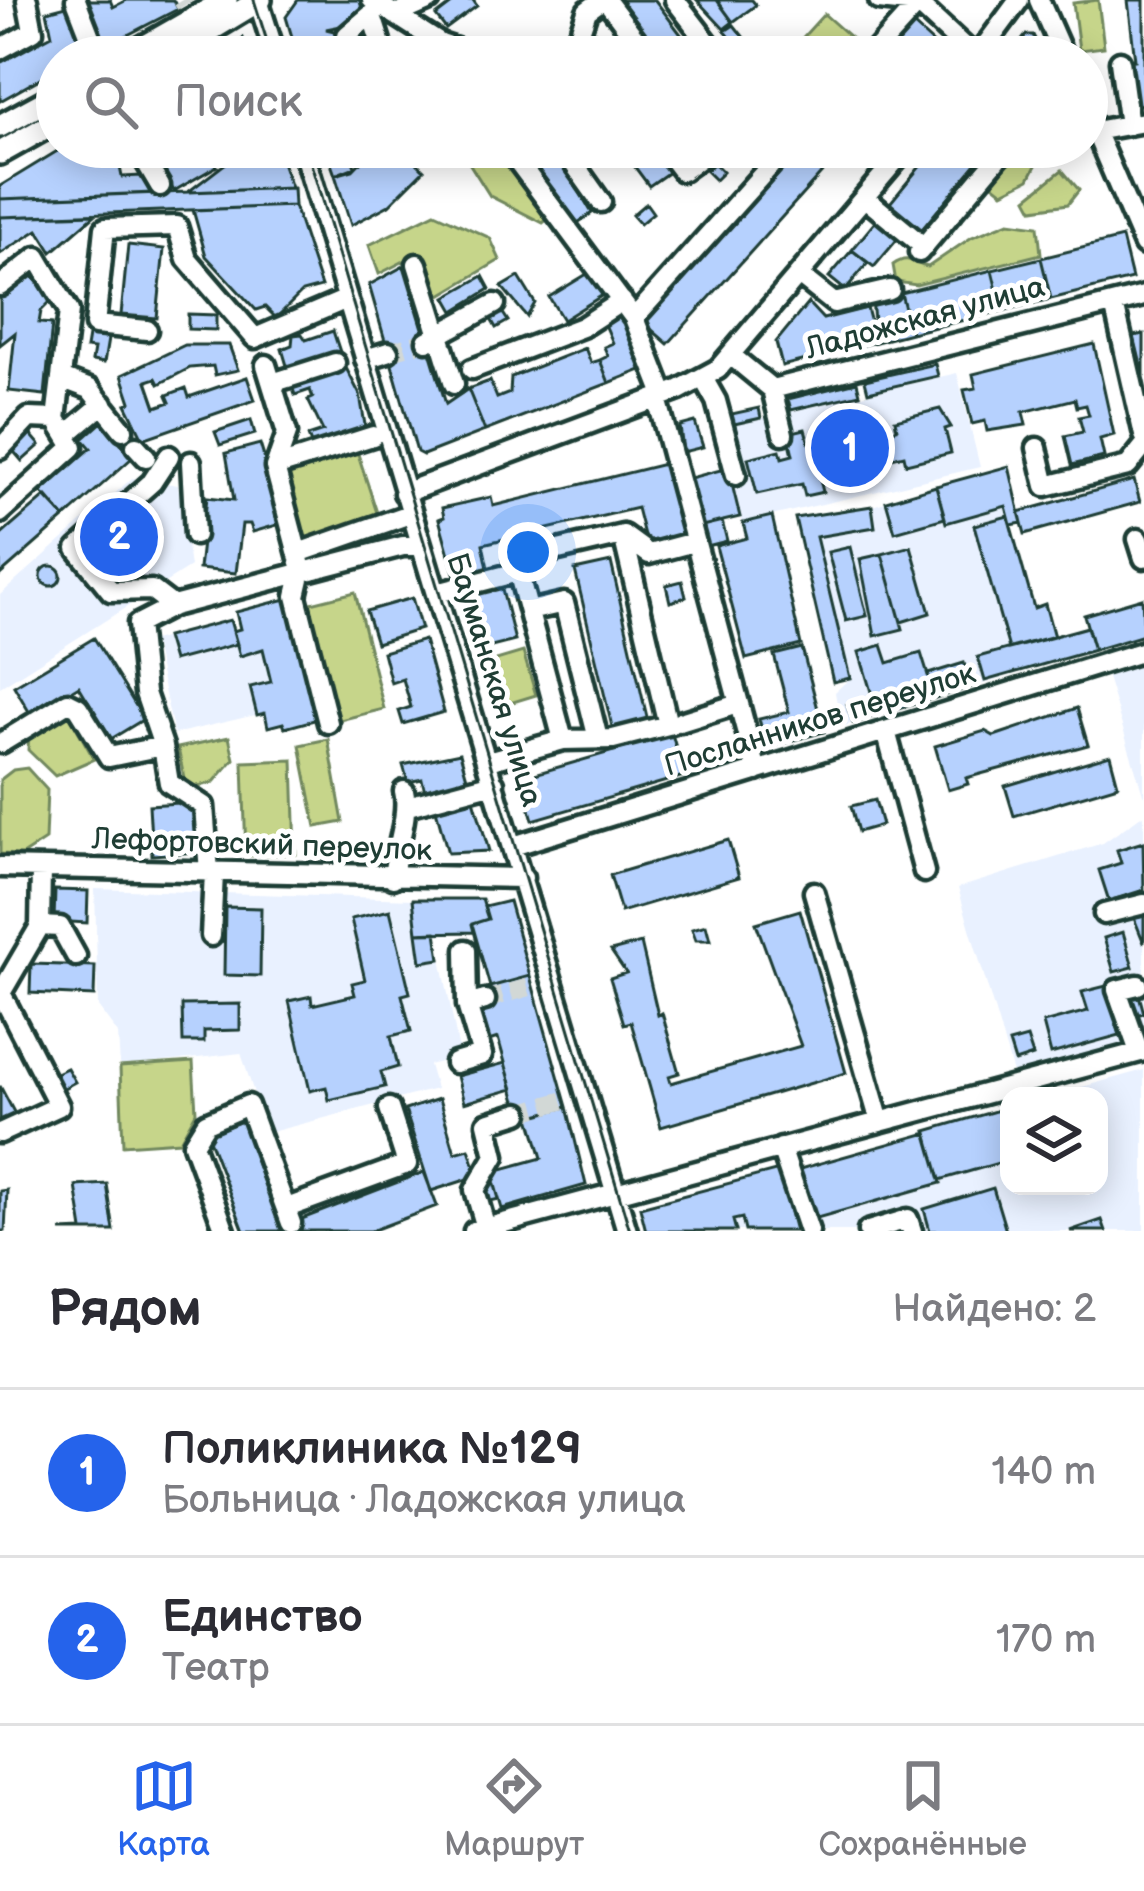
<!DOCTYPE html>
<html lang="ru">
<meta charset="utf-8">
<style>
body{margin:0;font-family:"Balsamiq Sans",sans-serif;background:#f7f7f7;color:#2b2b33}
.controls{position:absolute;right:36px;bottom:36px;display:grid;overflow:hidden;border-radius:24px;box-shadow:0 6px 30px #0003}
.controls button{width:108px;height:108px;display:grid;place-items:center;padding:0;border:0;border-bottom:3px solid #e1e1e2;background:#fff;color:#2b2b33;font:60px sans-serif}
.you{position:absolute;left:528px;top:552px;width:42px;height:42px;margin:-30px;border:9px solid #fff;border-radius:50%;background:#1a73e8;box-shadow:0 0 0 18px #1a73e833}
.badge{display:grid;place-items:center;width:78px;height:78px;border-radius:50%;background:#2563eb;color:#fff;font-size:39px;font-weight:700}
.pin{position:absolute;translate:-50% -50%;border:6px solid #fff;box-shadow:0 3px 12px #0006}
.list{margin:0;padding:0;list-style:none}
h2{display:flex;justify-content:space-between;align-items:center;height:156px;margin:0;padding:0 48px;font-size:51px}
h2 small{font-size:39px;font-weight:400;color:#7c7c81}
.list li{display:grid;grid-template-columns:78px 1fr auto;gap:36px;align-items:center;box-sizing:border-box;height:168px;padding:0 48px;border-top:3px solid #e1e1e2}
.list b{display:block;font-size:45px;white-space:nowrap}
.list p{margin:0;font-size:39px;white-space:nowrap;color:#7c7c81}
.list em{font-size:39px;font-style:normal;color:#7c7c81}
.icon{flex:none;width:66px;height:66px;fill:none;stroke:currentColor;stroke-width:2;stroke-linecap:round;stroke-linejoin:round}
.map{position:relative;flex:none;width:1144px;height:1231px;overflow:hidden}
.search{position:absolute;background:#fff;box-shadow:0 6px 30px #0003;left:36px;right:36px;top:36px;height:132px;display:flex;align-items:center;gap:30px;box-sizing:border-box;padding:0 42px;border-radius:66px;color:#7c7c81;font-size:45px}
.sheet{height:492px;background:#fff}
nav{display:flex;justify-content:space-around;align-items:center;box-sizing:border-box;height:168px;border-top:3px solid #e1e1e2;background:#fff;font-size:33px;color:#7c7c81}
nav a{display:grid;justify-items:center;gap:6px}
nav .on{color:#2563eb}
.map>svg:first-child{display:block}
.built{fill:#e9f1ff}
.green{fill:#c6d58a;stroke:#72895f;stroke-width:3}
.building{fill:#b6d1fe;stroke:#1f3d34;stroke-width:3}
.lines{fill:none;stroke-linecap:round;stroke-linejoin:round}
.minor-tunnel{stroke:#d2d8d6;stroke-width:18;stroke-dasharray:18 9;stroke-linecap:butt}
.minor-casing{stroke:#1f3d34;stroke-width:27}
.major-casing{stroke:#1f3d34;stroke-width:30}
.minor{stroke:#fff;stroke-width:18}
.major{stroke:#fff;stroke-width:21}
.tram{stroke:#1f3d34;stroke-width:3}
.labels{text-anchor:middle;dominant-baseline:central;stroke-width:10;stroke-linejoin:round;paint-order:stroke}
.street-label{font-size:30px;fill:#1f3d34;stroke:#fff}
</style>
<div class="map">
<svg width="1144" height="1231" viewBox="0 0 1144 1231">
<rect width="100%" height="100%" fill="#fff"/>
<filter id="ink" filterUnits="userSpaceOnUse"><feTurbulence type="fractalNoise" baseFrequency=".00833" numOctaves="2"/><feDisplacementMap in="SourceGraphic" scale="24" xChannelSelector="R" yChannelSelector="G"/><feConvolveMatrix kernelMatrix="1 2 1 2 8 2 1 2 1" color-interpolation-filters="sRGB"/></filter>
<g filter="url(#ink)">
<path class="built" d="M957,373L980,467L742,523L720,428Z
M1009,466L1022,523L1011,526L1033,607L1045,604L1054,636L1087,627L1094,650L841,727L835,692L848,680L833,682L795,518L872,506Z
M132,478L178,485L190,567L0,687V595Z
M286,599L318,719L285,728L283,723L268,727L264,713L174,734L153,641L230,620L233,630L239,629L236,612Z
M1144,662V797L1106,674Z
M1144,814V1038L1013,1073L958,888L1103,843Z
M95,889L413,899L417,933L436,932L460,1056L429,1065L436,1089L267,1133L241,1053L120,1067L118,1034L98,1007Z
M1144,1070V1231H647L640,1207L779,1170L787,1195L926,1131L1009,1107V1186H1099V1096H1049Z"/>
<path class="green" d="M1098,0L1104,47L1079,50L1073,3Z
M824,14L860,46L851,57H785Z
M459,147H498L549,218L543,223L490,196Z
M1016,147H1066L1043,152L1029,179L1003,192L989,181Z
M1062,170L1079,190L1068,204L1033,209L1027,198Z
M435,213L490,238L500,260L439,296L424,258L416,255L379,274L369,245Z
M1009,222L1038,226L1041,254L916,285L896,282L893,265C910,253 913,265 928,267L972,237Z
M357,451L379,519L301,545L283,475Z
M355,592L384,709L336,721L307,604Z
M523,652L536,695L497,707L483,664Z
M66,709L94,759L55,776L28,750L29,730Z
M229,737L234,759L213,783L186,788L178,748Z
M328,739L343,822L316,827L300,745Z
M293,760L296,854L246,856L243,762Z
M27,768L47,790L45,840L22,855L0,854V780L13,770Z
M193,1062L196,1112L180,1141L123,1145L120,1067Z"/>
<path class="building" d="M82,0H110L113,7L127,0H173L178,9L112,43L108,36L99,40Z
M298,0H362L367,6L341,26L326,29L334,31L347,57H298L286,17Z
M457,0H473L477,6L446,29L436,16Z
M619,0H655L698,57H664Z
M697,0H717L733,22L724,29Z
M717,0H752L756,5L733,22Z
M1128,0H1144V104L1134,106L1128,61L1135,60Z
M74,4L85,53L57,57V69L0,101V63L52,35L47,11Z
M734,25L745,39L736,45L725,31Z
M913,25L936,46L926,57H884Z
M570,31L589,57H554L548,47Z
M1026,35H1033L1044,57H1009Z
M243,38L249,57H212L242,39Z
M425,45L433,57H408Z
M64,147H116L122,177L142,176L154,193L0,199V186Z
M148,147H206L217,166L174,191Z
M230,147H277L291,188L188,192L230,160L234,154Z
M325,147H353L355,153L329,161Z
M375,147H430L416,162L424,170L389,205L351,225L335,175L353,170Z
M520,147H553L592,213L572,227Z
M620,147L656,148L669,172L649,186Z
M803,147H845L668,344L644,323Z
M936,147H990L918,234L886,208Z
M351,155L355,167L335,175L330,161Z
M714,163L723,172L715,180L706,171Z
M293,188L294,206L0,217V199Z
M646,203L653,213L640,224L632,215Z
M294,206L321,287L302,292L276,318L265,307L256,310L206,256L193,210Z
M96,214L52,252L38,230L0,254V217Z
M879,217L901,235L874,267L852,250Z
M1122,238L1132,279L1051,299L1041,258Z
M128,245L164,249L157,318L121,315Z
M852,250L868,263L845,290L829,277Z
M1041,258L1051,299L1002,311L992,270Z
M404,266L446,404L468,389L485,431L423,455L417,452L369,285Z
M992,270L1002,311L911,333L901,293Z
M592,271L606,293L563,320L549,297Z
M30,273L52,300L41,311L39,323L52,324L45,395L9,391L15,333L0,345V298Z
M483,276L490,289L454,311L446,297Z
M519,277L535,303L527,317L502,287Z
M901,293L911,333L876,342L872,300Z
M808,303L823,319L867,308L876,342L782,366L776,342Z
M499,307L508,321L496,328L488,314Z
M188,314L216,315V330L188,329Z
M623,314L644,369L609,383L600,360L608,356L604,347L613,343L604,322Z
M89,330L109,333L104,363L92,361L94,349L86,348Z
M333,331L340,352L288,369L282,349L292,345L293,335L302,334L306,340Z
M1144,334V377L1134,336Z
M1094,344L1114,435L1100,439L1104,457L1072,465L1065,436L1083,432L1079,417L1089,415L1086,405L1077,407L1075,399L1023,412L1026,425L987,431L985,421L972,424L964,390L976,388L973,374Z
M185,345H229L238,370L215,375L213,366L190,368L159,384L156,378L147,381L156,407L170,402L167,395L186,388L189,397L247,377L255,400L143,439L126,404L131,402L122,375Z
M585,348L591,363L600,360L609,383L485,431L468,389L490,381L497,398L510,393L511,377Z
M935,364L938,376L868,392L865,380Z
M345,366L360,395L366,431L313,449L308,436L323,431L308,400L313,398L310,390L295,395L291,383Z
M857,382L860,394L791,410L788,399Z
M759,408L761,418L730,425L727,415Z
M940,409L951,427L945,429L951,453L906,464L904,455L887,459L888,463L820,479L823,492L805,496L802,484L757,494L748,458L780,450L782,458L793,455L788,433L805,429L809,443L879,427L880,433L897,429L895,420Z
M251,420L255,434L220,445L215,432Z
M102,422L133,457L65,518L41,492L91,448L83,439Z
M695,422L703,447L683,452L680,426Z
M27,430L40,445L22,461L9,446Z
M260,444L284,523L253,532L250,524H242L236,573L199,569L207,497L234,500L226,453Z
M664,464L683,534L646,543L637,508L483,544L488,568L455,576L439,519L444,517L442,508L491,497L493,506Z
M1009,466L1022,523L1011,525L1006,506L946,523L936,486Z
M728,468L740,517L702,526L690,478Z
M1134,480L1140,502L1025,534L1019,512Z
M936,486L945,518L895,532L886,501Z
M46,496L65,518L0,575V536Z
M133,506L159,535L125,555L131,561L117,574L91,544Z
M872,506L875,527L816,537L850,678L833,682L795,518Z
M772,516L801,645L746,659L716,546L747,538L743,523Z
M1008,516L1034,608L1045,604L1054,637L1009,649L974,525Z
M722,521L727,541L707,546L702,526Z
M911,546L930,613L901,622L882,554Z
M850,547L867,616L846,621L828,552Z
M882,554L903,629L875,636L860,559Z
M611,562L649,726L614,735L575,570Z
M41 576a10 10 0 1 1 20 0a10 10 0 1 1-20 0Z
M682,581L686,597L670,602L666,585Z
M501,586L515,641L476,651L461,596Z
M412,598L421,629L376,643L366,611Z
M1142,598L1144,635L1094,650L1084,615Z
M286,599L318,719L285,728L283,723L268,727L265,713L257,715L250,687L271,682L263,649L240,656L233,631L240,629L236,612Z
M230,620L237,644L173,661L166,637Z
M1087,627L1094,650L985,681L978,657Z
M94,638L144,719L111,739L79,686L31,715L14,686Z
M424,640L444,712L403,724L399,711L411,707L403,679L391,683L383,652Z
M882,645L888,663L921,653L935,698L878,715L859,652Z
M802,648L824,732L767,748L759,719L789,712L774,655Z
M964,663L971,687L935,698L928,674Z
M873,697L878,715L853,723L847,705Z
M1077,708L1088,745L966,778L968,784L948,790L935,746L985,731L994,736Z
M672,734L684,776L533,820L521,778Z
M460,753L469,785L426,796L422,779L408,782L403,765Z
M1110,755L1118,785L1014,816L1005,786Z
M473,796L489,851L448,853L435,806Z
M875,800L882,825L858,832L851,806Z
M194,802L198,852L152,855L149,805Z
M728,840L739,877L621,912L610,875Z
M1143,842L1144,890L1109,901L1099,870L1121,863L1117,850Z
M55,890L88,891L87,923L54,921Z
M413,899H482L488,919L472,924L474,932L417,933Z
M509,901L530,976L490,987L472,924L488,919L484,907Z
M225,907L261,908L260,976L224,975Z
M390,910L410,993L402,995L411,1031L391,1036L398,1067L381,1072L385,1087L329,1100L326,1087L310,1091L289,1001L311,996L312,1005L355,995L352,983L365,980L351,919Z
M800,910L846,1073L661,1127L631,1022L624,1024L610,978L626,973L611,951L641,943L658,1015L662,1013L679,1073L669,1076L671,1083L801,1046L756,923Z
M1144,916V943L1134,918Z
M706,925L710,940H696L692,929Z
M436,932L440,959L421,962L417,933Z
M1123,932L1133,967L1114,972L1104,938Z
M31,964L95,966L94,996L30,993Z
M530,976L567,1107L521,1119L498,1038L489,1041L480,1008L487,1006L482,989Z
M1106,986L1120,1035L1051,1054L1043,1023L1088,1011L1082,992Z
M1139,995L1144,1013L1130,1016L1125,999Z
M240,1004V1030L204,1031V1042H183L182,1005Z
M1027,1038L1033,1056L1015,1062L1009,1043Z
M505,1063L513,1089L464,1103L457,1076Z
M67,1068L75,1082L62,1089L54,1074Z
M0,1086L15,1114L0,1121Z
M439,1099L455,1153L469,1149L478,1176L431,1191L405,1110Z
M567,1107L586,1185L502,1209L491,1172L542,1158L530,1117Z
M1009,1107V1160L940,1180L926,1131Z
M247,1119L263,1160L256,1162L281,1227L424,1172L437,1206L371,1231H244L207,1134Z
M927,1133L941,1183L810,1220L796,1170Z
M779,1170L795,1231H745L742,1218L733,1220L736,1231H646L640,1207Z
M493,1178L499,1199L487,1202L481,1181Z
M107,1184L114,1231H61L83,1230L76,1186Z
M993,1188L1006,1231H930L924,1209Z
M7,1190L5,1231H0V1191Z
M1102,1220L1106,1231H1070Z"/>
<g class="lines">
<path class="minor-tunnel" d="M182,0L185,5
M388,352L427,341
M485,1000L533,986
M519,1113L565,1100"/>
<defs>
<path id="minor" d="M76,0L98,57
M258,0L276,57
M372,0L441,44L481,57
M606,0L649,57
M675,0L719,57
M879,0L918,4L975,57
M1039,0L1064,57
M396,15L430,0
M372,16L385,57
M0,49L33,31L27,0
M354,57L347,35L381,6
M598,57L580,32L587,11L602,0
M870,57L918,4
M977,57L1019,0
M1120,61L1129,125
M1087,112L1144,245
M1095,131L1144,122
M137,147L160,186
M302,147L627,1231
M507,147L634,318L664,395
M562,147L601,202
M664,147L682,171L715,147
M865,198L924,247
M919,252L1007,147
M417,264L454,384
M800,276L834,303L890,290
M0,286L37,257L69,311L56,419L73,447L0,513
M1114,304L1144,435
M634,318L787,147
M147,330L95,325L105,228L177,226L187,259L255,338L347,299
M427,341L495,304
M733,357L772,389L1144,296
M365,359L388,352
M266,365L287,433L275,467L302,570L296,596L328,723
M472,369L582,327L622,301
M61,378L90,389L123,430
M703,378L716,401L736,475
M272,383L335,363
M772,389L783,434
M657,398L757,771
M66,435L103,404
M136,446L146,457
M1037,448L1046,486L1128,466L1144,446
M0,449L29,418L56,419
M169,456L152,482L77,549L111,591L152,590L173,606
M191,462L195,535
M275,467L373,436
M404,493L679,390L718,369L907,147
M623,535L668,725
M1138,539L1144,558
M298,553L410,514
M437,593L518,572
M529,611L564,603L598,739
M680,722L738,704
M886,731L924,872
M563,740L613,739L672,724
M1,743L68,702L78,707L109,757L163,746L169,783L204,806L209,872
M163,746L145,693L138,624L173,606L403,546H421
M488,761L563,740L515,560L623,535L649,554L694,542
M408,806L494,783
M513,846L1144,651
M0,867L523,878
M393,878C395,851 410,815 404,791
M814,892L880,1122
M1104,914L1144,904
M40,926L60,927L76,956
M211,936L214,873
M466,950L467,1005
M1138,985L1117,990L1139,1052
M455,1063L482,1055L467,1005L485,1000
M0,1133L59,1106L1,993L40,926L41,869
M781,1148L809,1231
M287,1208L407,1164L389,1108
M486,1228L475,1190L495,1156L487,1123L519,1113
M225,1231L193,1144L206,1123L248,1105L291,1223
M474,1231L1144,1051
M868,1231L908,1219L912,1231"/>
<path id="major" d="M126,57L226,0
M166,57L260,0
M0,126L57,95
M0,153L57,121"/>
</defs>
<use href="#minor" class="minor-casing"/>
<use href="#major" class="major-casing"/>
<use href="#minor" class="minor"/>
<use href="#major" class="major"/>
<path class="tram" d="M254,0L272,57
M306,147L630,1231"/>
</g>
</g>
<g class="labels">
<g class="street-label">
<text transform="translate(925 318) rotate(-15)">Ладожская улица</text>
<text transform="translate(494 680) rotate(73)">Бауманская улица</text>
<text transform="translate(820 720) rotate(-17)">Посланников переулок</text>
<text transform="translate(262 845) rotate(2)">Лефортовский переулок</text>
</g>
</g>
</svg>
<div class="controls">
<button><svg class="icon" aria-label="layers" viewBox="0 0 24 24"><path d="M12 4l9 5-9 5-9-5zM3 14l9 5 9-5"/></svg></button>
</div>
<div class="you"></div>
<div class="pin badge" style="left:850px;top:448px">1</div>
<div class="pin badge" style="left:119px;top:537px">2</div>
<div class="search"><svg class="icon" aria-label="search" viewBox="0 0 24 24"><circle cx="10" cy="10" r="6"/><path d="M15 15l6 6"/></svg>Поиск</div>
</div>
<section class="sheet">
<h2>Рядом<small>Найдено: 2</small></h2>
<ul class="list">
<li><span class="badge">1</span><div><b>Поликлиника №129</b><p>Больница · Ладожская улица</p></div><em>140 m</em></li>
<li><span class="badge">2</span><div><b>Единство</b><p>Театр</p></div><em>170 m</em></li>
</ul>
</section>
<nav>
<a class="on"><svg class="icon" aria-label="map" viewBox="0 0 24 24"><path d="M3 6l6-2 6 2 6-2v14l-6 2-6-2-6 2zM9 4v14M15 6v14"/></svg>Карта</a>
<a><svg class="icon" aria-label="directions" viewBox="0 0 24 24"><path d="M12 3l9 9-9 9-9-9zM9 14v-3h6M13 9l2 2-2 2"/></svg>Маршрут</a>
<a><svg class="icon" aria-label="saved" viewBox="0 0 24 24"><path d="M7 4h10v16l-5-4-5 4z"/></svg>Сохранённые</a>
</nav>
